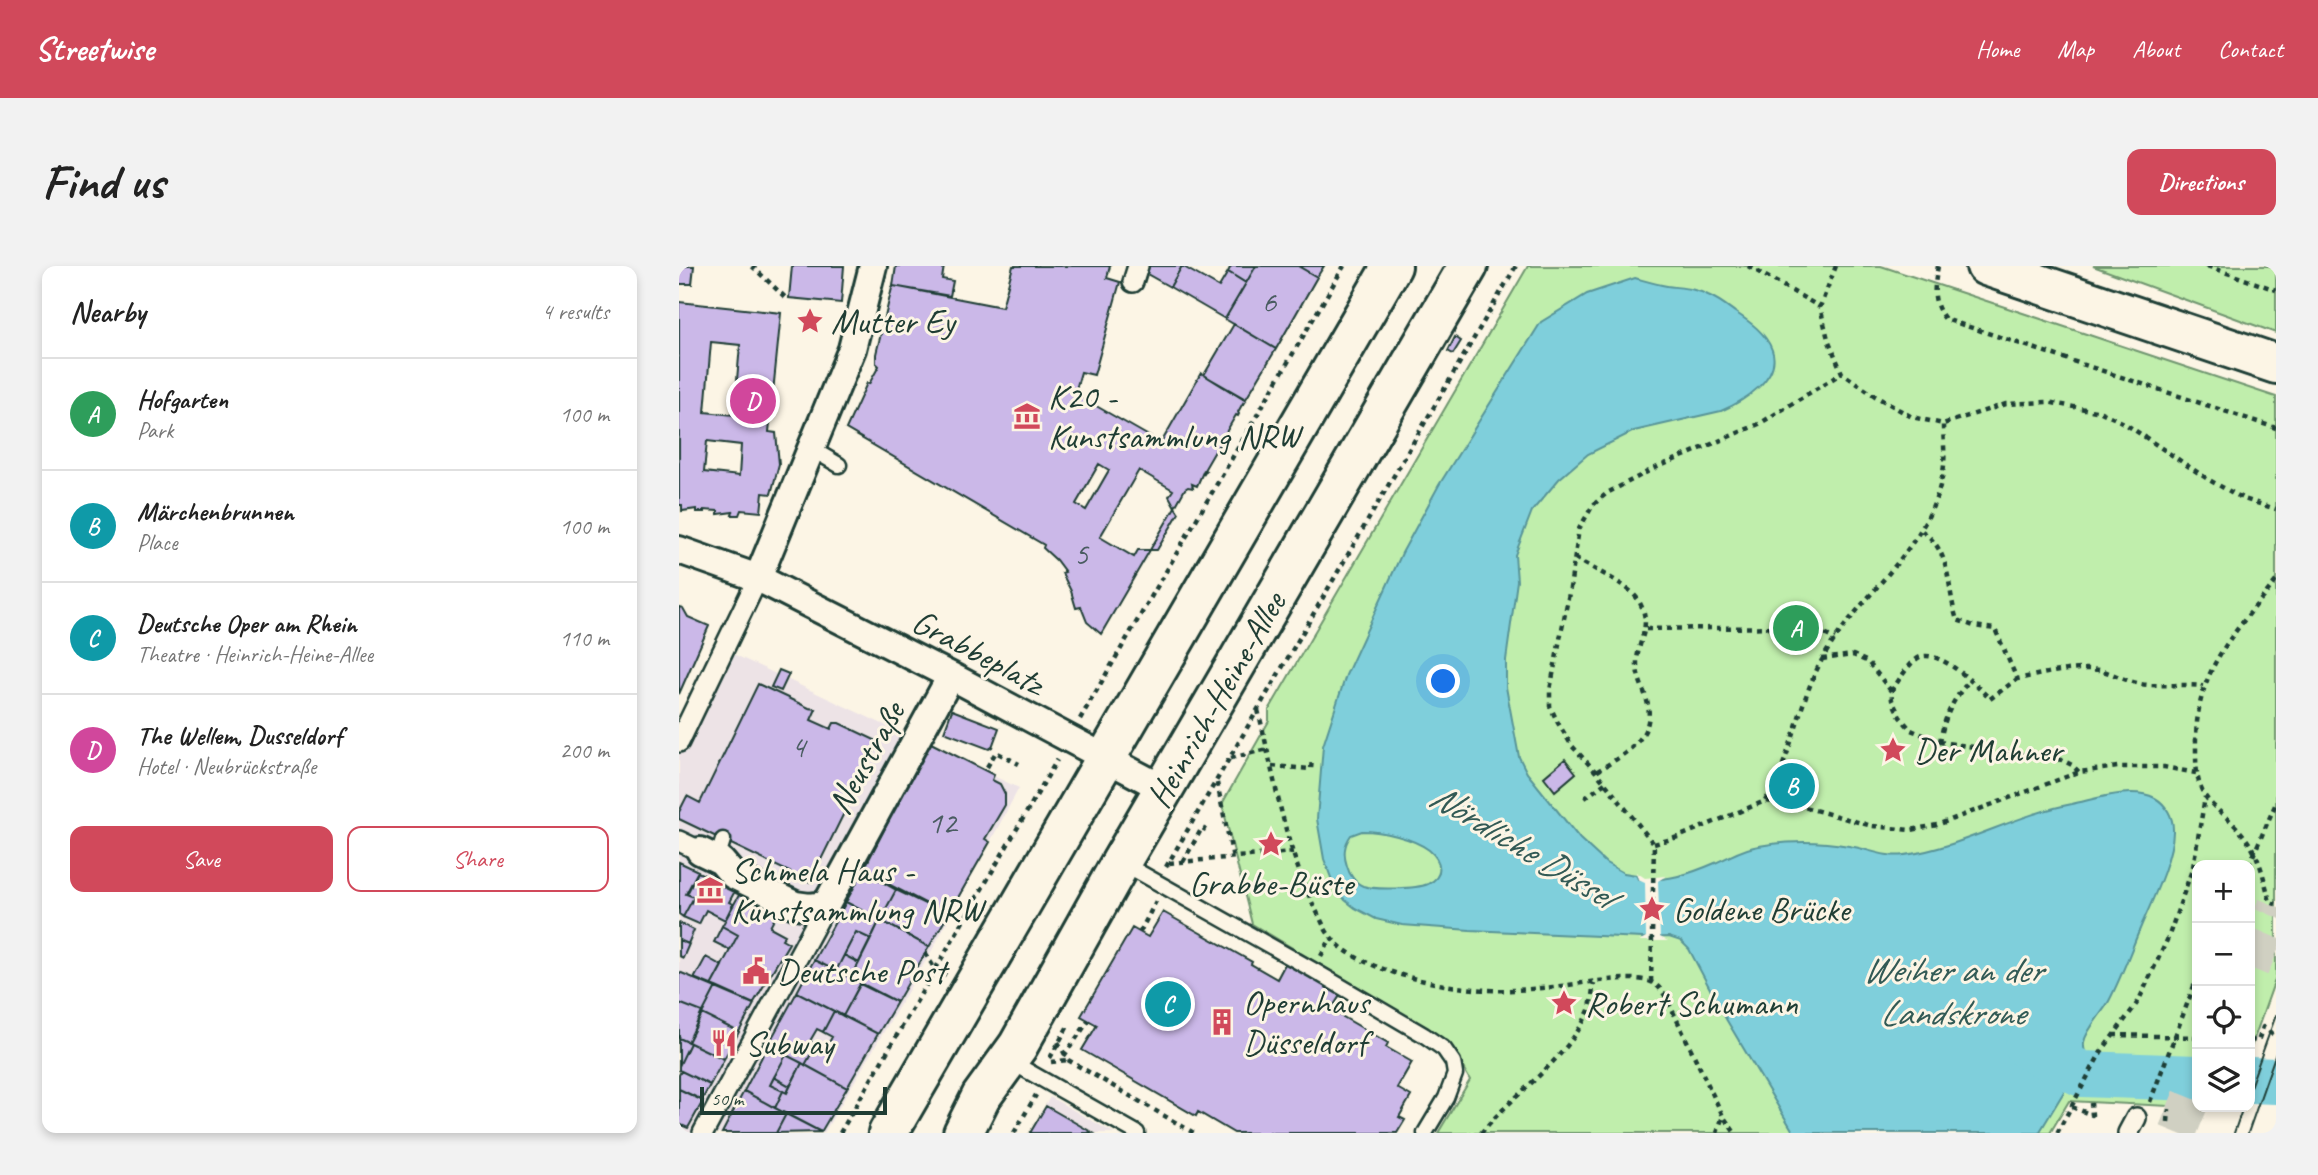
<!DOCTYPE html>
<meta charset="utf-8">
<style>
body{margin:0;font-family:Caveat,sans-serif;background:#f2f2f2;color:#222}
.controls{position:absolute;right:21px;bottom:21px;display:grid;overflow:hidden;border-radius:14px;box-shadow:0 4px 10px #0003}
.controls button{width:63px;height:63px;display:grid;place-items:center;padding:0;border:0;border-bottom:2px solid #e0e0e0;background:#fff;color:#222;font:35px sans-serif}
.scale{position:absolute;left:21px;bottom:18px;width:187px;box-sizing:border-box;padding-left:7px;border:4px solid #1f3d34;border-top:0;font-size:19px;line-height:24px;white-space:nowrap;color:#1f3d34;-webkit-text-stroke:5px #fcf5e5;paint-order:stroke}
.you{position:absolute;left:765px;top:416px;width:24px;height:24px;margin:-18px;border:5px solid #fff;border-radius:50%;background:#1a73e8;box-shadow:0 0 0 10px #1a73e833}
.badge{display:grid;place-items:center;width:46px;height:46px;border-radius:50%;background:#d1495b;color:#fff;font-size:23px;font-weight:700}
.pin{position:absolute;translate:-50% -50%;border:4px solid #fff;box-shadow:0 2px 7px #0006}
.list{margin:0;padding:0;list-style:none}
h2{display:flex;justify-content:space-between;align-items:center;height:91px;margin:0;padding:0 28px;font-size:30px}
h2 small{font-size:23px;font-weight:400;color:#767676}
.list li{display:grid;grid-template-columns:46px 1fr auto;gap:21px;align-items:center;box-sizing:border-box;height:112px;padding:0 28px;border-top:2px solid #e0e0e0}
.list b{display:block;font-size:26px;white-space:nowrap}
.list p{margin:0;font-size:23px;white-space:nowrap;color:#767676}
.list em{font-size:23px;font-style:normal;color:#767676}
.actions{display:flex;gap:14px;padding:21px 28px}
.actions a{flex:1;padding:16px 0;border:2px solid #d1495b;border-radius:14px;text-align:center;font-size:24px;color:#d1495b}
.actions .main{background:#d1495b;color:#fff}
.icon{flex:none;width:38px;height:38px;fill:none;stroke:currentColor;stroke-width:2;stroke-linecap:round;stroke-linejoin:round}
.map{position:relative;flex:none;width:1597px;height:867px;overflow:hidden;border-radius:14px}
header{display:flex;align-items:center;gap:42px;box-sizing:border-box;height:98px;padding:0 35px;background:#d1495b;color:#fff}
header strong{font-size:33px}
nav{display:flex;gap:38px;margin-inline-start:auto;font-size:24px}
.intro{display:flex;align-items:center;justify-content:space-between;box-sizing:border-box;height:168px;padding:0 42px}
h1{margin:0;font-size:49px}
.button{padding:18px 32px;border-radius:14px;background:#d1495b;color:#fff;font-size:24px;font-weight:700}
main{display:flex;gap:42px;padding:0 42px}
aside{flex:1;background:#fff;border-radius:14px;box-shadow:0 4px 10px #0003}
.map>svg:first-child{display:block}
.built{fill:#ede3e6}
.green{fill:#c0eeac;stroke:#709670;stroke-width:2}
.water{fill:#7fcfdb;stroke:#599598;stroke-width:2;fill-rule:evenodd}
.pier{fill:#fcf5e5}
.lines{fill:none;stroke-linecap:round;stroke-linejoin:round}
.river{stroke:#7fcfdb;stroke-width:46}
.building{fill:#cbb8e8;stroke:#1f3d34;stroke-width:2;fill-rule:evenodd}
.secondary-tunnel{stroke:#d0d0c2;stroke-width:38;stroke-dasharray:38 19;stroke-linecap:butt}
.service-casing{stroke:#1f3d34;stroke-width:19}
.pedestrian-casing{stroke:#1f3d34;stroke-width:24}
.minor-casing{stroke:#1f3d34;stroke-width:32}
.secondary-casing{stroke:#1f3d34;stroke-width:44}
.path{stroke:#1f3d34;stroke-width:4.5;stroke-dasharray:5 5;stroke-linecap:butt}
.service{stroke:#fcf5e5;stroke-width:14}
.pedestrian{stroke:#fcf5e5;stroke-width:19}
.minor{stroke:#fcf5e5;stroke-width:26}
.secondary{stroke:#fcf5e5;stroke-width:38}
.tram{stroke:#1f3d34;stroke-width:2}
.labels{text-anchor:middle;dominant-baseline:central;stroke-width:6;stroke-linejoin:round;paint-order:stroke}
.number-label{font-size:32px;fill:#4a5c61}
.poi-label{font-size:35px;fill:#1f3d34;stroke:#fcf5e5;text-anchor:start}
.street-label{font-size:35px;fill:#1f3d34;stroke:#fcf5e5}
.water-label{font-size:37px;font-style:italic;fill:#325a55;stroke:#fcf5e5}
</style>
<header>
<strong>Streetwise</strong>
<nav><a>Home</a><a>Map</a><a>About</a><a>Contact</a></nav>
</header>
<div class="intro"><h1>Find us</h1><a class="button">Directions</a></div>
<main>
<aside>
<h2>Nearby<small>4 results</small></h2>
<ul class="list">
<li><span class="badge" style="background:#2e9e5b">A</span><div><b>Hofgarten</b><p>Park</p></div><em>100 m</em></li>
<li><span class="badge" style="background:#0f9aa8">B</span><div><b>Märchenbrunnen</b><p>Place</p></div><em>100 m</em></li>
<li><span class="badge" style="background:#0f9aa8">C</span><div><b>Deutsche Oper am Rhein</b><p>Theatre · Heinrich-Heine-Allee</p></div><em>110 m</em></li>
<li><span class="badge" style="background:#d1479c">D</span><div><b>The Wellem, Dusseldorf</b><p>Hotel · Neubrückstraße</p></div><em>200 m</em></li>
</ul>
<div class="actions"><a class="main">Save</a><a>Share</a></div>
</aside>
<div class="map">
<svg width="1597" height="867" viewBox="0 0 1597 867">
<rect width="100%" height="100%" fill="#fcf5e5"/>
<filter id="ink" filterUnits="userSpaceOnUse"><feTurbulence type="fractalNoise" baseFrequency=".0143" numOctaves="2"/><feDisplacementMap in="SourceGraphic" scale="14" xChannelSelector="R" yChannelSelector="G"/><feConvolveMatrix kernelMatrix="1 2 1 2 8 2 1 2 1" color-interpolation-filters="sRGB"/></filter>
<g filter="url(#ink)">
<path class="built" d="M50,386L340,522L252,686L145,867H0V487Z
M371,831L435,867H350Z"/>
<path class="green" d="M849,0H1202L1597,131V711L1571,784V599H1518V841H1550V843L1390,835L1371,867H759L791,814L769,775L573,658L543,538L590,455V444Z
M1414,0H1597V67Z"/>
<path class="water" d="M956,12C967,15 977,18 988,20C1002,22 1016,22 1029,29C1039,33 1048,40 1056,46C1071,56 1087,67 1093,84C1103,112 1063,136 1042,145L955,165L909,188L880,213L853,245L836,289L838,315L827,394V421L840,491L848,507L901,573L927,597L945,607L957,609L959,613C986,616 1011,608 1036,597C1051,591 1064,582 1080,580C1109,575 1141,575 1170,580C1189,583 1206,592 1226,589C1284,581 1335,549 1393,538C1417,533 1453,520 1476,532C1487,538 1494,551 1494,563C1495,589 1474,633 1463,658C1452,684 1443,710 1430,735C1423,748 1408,762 1405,776C1404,783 1407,790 1410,796L1398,820L1389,819L1360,867H1115L1047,753L1010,683L1002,675L990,671L964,672L791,664L723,659L697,653L676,642L666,634L654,617L645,593L638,553L644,480L667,409L723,287L760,219L862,56L908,28ZM683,565C703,565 734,572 750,584C762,594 766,610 749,618C737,623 696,624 684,620C676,617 670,608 668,600C664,588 665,579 672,569Z
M1423,797L1475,800L1467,822L1411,819Z
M1491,801L1518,802V824L1483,823Z"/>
<path class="pier" d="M957,606L966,612L987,610L979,615L981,671L989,675H960L967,671L966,616L959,613Z"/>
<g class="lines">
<path class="river" d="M1349,781L1403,808L1518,812
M1571,814L1597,815"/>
</g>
<path class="building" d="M0,0H15L13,18H0Z
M113,0H165L162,37L110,32Z
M217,0H265L263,13L274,15L271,30L214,20Z
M334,0H431L428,12L441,16L415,109L402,106L396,127L412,137L482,177L522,107L567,135L565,138L564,137L559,146L560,148L559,150L557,149L525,204L527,205L525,208L524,206L518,220L513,218L514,222L509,221L506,223L496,241L500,247L478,284H471L422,368L408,356L402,341L397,342L392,325L383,307L386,306L377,294L364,282L365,279L167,163L188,117L190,118L200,100L197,97V88L213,22L215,20L323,41ZM420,198L430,204L407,244L397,238Z
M470,0H503L491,21L468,8Z
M503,0L540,21L549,6L567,17L546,53L491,21Z
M552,0H577L567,17L549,6Z
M577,0H619L638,11L597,83L546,53Z
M619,0H645L638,11Z
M0,36L102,47L90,166L97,167L100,198L92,228L84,227L82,246L62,244L60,249H53L54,246L39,248V245L25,244V246H18V243L3,245V239H0ZM32,76L61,79L55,149L26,146ZM28,175L62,179L60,210L25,206Z
M555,58L597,83L567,133L525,109Z
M776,71L782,75L774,88L769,85Z
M460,204L494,224L490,230L496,241L471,284H459L455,291L421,271Z
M0,341L4,342L9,351L30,360L0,428Z
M100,404L110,408L102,425L92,421Z
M79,418L130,442L137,443L132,454L152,463L155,457H160L200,476L131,616L0,553V546L8,530L21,537Z
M273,444L320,462L313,481L310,483L265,466Z
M250,476L315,509L313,514L321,518L326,528V539L306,573L311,576L269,649L184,605Z
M886,493L897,507L876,525L865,511Z
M0,596L19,605L7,628L15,631L4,651L0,648Z
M184,605L217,624L201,654L167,636Z
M19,606L56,625L50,636L54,638L46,654L27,644L20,658L4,651L15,631L8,628Z
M217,624L269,649L250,681L201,654Z
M60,629L98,648L91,661L106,669L103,673L110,677L74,738L32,720L59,669L43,660Z
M167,636L201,654L192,673L177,666L157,705L135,694Z
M484,646L573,696L572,698L598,713L607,696L662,728L652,744L709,777L707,781L733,796L718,822L732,830L720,851L726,854L718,867H555L519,846L517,850L403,784L418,759L402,750L453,662L469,671Z
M201,654L250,681L218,736L172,712Z
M0,657L15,664L9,678L0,674Z
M43,660L59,669L51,684L35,676Z
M177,666L192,673L180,697L165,689Z
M0,674L10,678L4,692L0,690Z
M165,689L180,697L172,712L157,705Z
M27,691L43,700L32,720L15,713Z
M135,694L182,717L164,750L118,726Z
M0,706L37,721L23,748V746L0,737Z
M181,718L218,736L199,768L164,750Z
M37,721L75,738L60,766L23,748Z
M118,726L155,745L144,766L138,763L131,775L137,779L126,799L89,779Z
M0,737L23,746L9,776L0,772Z
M155,745L199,768L168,822L126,799L137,779L146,784L153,771L144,766Z
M23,748L60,766L45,793L9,776Z
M0,772L11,777L0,800Z
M11,777L45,793L31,819L0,804V800Z
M89,779L107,789L91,819L104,825L96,842L65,825Z
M107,789L123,797L111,820L95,811Z
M123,797L168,822L142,866L96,842L104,825L108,827Z
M2,805L31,819L23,834L0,823V809Z
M95,811L111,820L108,827L91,819Z
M0,823L24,835L9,862L0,858Z
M65,825L107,848L97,867H43Z
M367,840L414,867H351Z
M107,848L142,866L97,867Z"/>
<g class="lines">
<path class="secondary-tunnel" d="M1571,702L1597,640
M1498,867L1518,818"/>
<defs>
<path id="service" d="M131,182L160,199
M42,595L40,587L44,574
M442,596L634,704L745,769L765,783L774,796L776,808L767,832L746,867
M331,795L458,867"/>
<path id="pedestrian" d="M454,16L459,0
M0,476L79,312
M0,575L21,585
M24,867L147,639
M1449,867L1457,852"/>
<path id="minor" d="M0,284L79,312L272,410L485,523
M79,312L173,83L194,0
M21,585L42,595L54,609L116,639L131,641L147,639L272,410"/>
<path id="secondary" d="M1307,0L1597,98
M209,867L713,0
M284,867L302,831L339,780L442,596L789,0"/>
</defs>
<use href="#service" class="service-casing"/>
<use href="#pedestrian" class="pedestrian-casing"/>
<use href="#minor" class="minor-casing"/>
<use href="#secondary" class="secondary-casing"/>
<path class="path" d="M73,0L109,34
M1069,0L1141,41
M1157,0L1141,41L1149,73L1163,107L1196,130L1233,151L1264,158L1327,138L1368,136L1422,146L1445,157L1530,214L1565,233L1597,243
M1259,0C1255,22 1252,35 1266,53L1597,162
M1528,0L1597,24
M1243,265C1274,287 1267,321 1278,354L1295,360L1316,363L1338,413C1363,408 1400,399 1424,405C1440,410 1453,418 1470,419C1488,420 1506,418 1524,420
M896,292C914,304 952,318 961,337C974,362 957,376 958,399C958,412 965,423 968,435C978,472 944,489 917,506
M1597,315C1552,371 1515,406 1517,483C1517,499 1517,516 1526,530C1534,542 1550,552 1560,564C1581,588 1583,606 1591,636L1597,638
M967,363L1107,361L1137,364L1156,373
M1143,393L1174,389L1189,396L1212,425L1213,434L1221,451L1232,464L1261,476L1383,494L1393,499L1400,506
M1212,425C1220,415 1230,396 1241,391C1261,383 1298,420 1311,433L1338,413
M579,444C596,512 606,586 639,648C643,655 646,665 652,671C677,705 770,723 810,724C832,725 853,723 874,721C900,718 946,709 970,715C979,718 983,725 988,733L1044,850L1056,867
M401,453L665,0
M1261,476C1265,451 1274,433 1291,414
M552,492L589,483
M593,500L632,503L633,493
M308,501L317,486L340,498
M538,517L554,592
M906,532L926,517
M1086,535C1114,491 1118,438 1144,392C1180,328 1251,283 1264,206C1267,191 1264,174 1264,158
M975,578L999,571L1086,535L1125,541L1193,560L1232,564L1258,559L1400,506L1439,501H1485L1517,507
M504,596L523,562L527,564
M490,597L614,586
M1570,599L1597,537
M487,601L837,0
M461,666L477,635
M246,687L256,703L267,709
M642,690L652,672
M972,716L975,578L917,506L893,480L879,457L871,440V424L891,322L900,263L914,239L928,227L974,203L1080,158L1163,107
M1434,769L1518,771
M1571,774L1579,775L1584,761L1597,771
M379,776L389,794
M385,790L410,754
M371,792L389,760
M389,794L515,867
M372,796L389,794
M1471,836L1518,712
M1393,841L1413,849L1412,837
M1489,856L1490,843
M161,867L378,494
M335,867L357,829
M802,867C836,826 889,794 910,744C913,736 913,726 915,717
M1038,867L1044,850
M1378,867L1422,786L1459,736L1489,672L1514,601L1526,531
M1597,867V866"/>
<use href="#service" class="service"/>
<use href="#pedestrian" class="pedestrian"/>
<use href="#minor" class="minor"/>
<use href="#secondary" class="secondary"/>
<path class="tram" d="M1571,821L1597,749
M1555,867L1564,841
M1569,867L1597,787"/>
</g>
</g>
<defs>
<symbol id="sight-bare" viewBox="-9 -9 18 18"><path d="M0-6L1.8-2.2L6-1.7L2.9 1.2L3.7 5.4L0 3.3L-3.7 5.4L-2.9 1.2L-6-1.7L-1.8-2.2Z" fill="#d1495b" stroke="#fcf5e5" stroke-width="2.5" paint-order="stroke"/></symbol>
<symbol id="museum-bare" viewBox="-9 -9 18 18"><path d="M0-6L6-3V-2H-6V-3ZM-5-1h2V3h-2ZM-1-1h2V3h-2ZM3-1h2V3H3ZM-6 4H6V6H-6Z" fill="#d1495b" stroke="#fcf5e5" stroke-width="2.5" paint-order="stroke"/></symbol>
<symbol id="civic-bare" viewBox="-9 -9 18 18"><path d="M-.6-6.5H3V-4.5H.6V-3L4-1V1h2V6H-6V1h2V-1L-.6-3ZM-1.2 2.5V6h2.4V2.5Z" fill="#d1495b" stroke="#fcf5e5" stroke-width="2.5" paint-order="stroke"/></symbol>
<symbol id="building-bare" viewBox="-9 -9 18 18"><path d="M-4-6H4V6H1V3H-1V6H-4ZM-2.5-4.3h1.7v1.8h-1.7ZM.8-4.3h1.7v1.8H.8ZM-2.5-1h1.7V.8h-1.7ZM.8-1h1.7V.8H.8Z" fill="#d1495b" stroke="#fcf5e5" stroke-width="2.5" paint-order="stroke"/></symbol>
<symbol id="restaurant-bare" viewBox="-9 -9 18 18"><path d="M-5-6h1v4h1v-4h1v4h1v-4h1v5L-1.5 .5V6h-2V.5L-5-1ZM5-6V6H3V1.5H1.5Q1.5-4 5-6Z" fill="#d1495b" stroke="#fcf5e5" stroke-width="2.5" paint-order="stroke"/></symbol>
</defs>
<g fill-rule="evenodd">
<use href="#sight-bare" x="112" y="36" width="38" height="38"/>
<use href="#museum-bare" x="329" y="131" width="38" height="38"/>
<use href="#sight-bare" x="1195" y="465" width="38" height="38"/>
<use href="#sight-bare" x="573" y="559" width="38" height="38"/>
<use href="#museum-bare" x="12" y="605" width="38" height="38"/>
<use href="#sight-bare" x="954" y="624" width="38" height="38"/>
<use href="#civic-bare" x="58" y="686" width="38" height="38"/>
<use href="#sight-bare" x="866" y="718" width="38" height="38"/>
<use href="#building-bare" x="524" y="737" width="38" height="38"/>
<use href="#restaurant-bare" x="26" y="758" width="38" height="38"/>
</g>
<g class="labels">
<g class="number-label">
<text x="590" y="35">6</text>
<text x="402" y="287">5</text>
<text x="119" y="480">4</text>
<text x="263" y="556">12</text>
</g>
<g class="poi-label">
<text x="152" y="55">Mutter Ey</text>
<text x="369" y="130">K20 -<tspan x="369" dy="40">Kunstsammlung NRW</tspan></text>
<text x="1235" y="484">Der Mahner</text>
<text x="52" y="604">Schmela Haus -<tspan x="52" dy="40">Kunstsammlung NRW</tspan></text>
<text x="592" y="617" text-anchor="middle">Grabbe-Büste</text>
<text x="994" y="643">Goldene Brücke</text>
<text x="98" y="705">Deutsche Post</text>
<text x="564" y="736">Opernhaus<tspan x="564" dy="40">Düsseldorf</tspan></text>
<text x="906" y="737">Robert Schumann</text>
<text x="66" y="777">Subway</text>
</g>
<g class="street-label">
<text transform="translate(299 386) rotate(28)">Grabbeplatz</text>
<text transform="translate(537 434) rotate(-60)">Heinrich-Heine-Allee</text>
<text transform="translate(187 492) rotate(-61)">Neustraße</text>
</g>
<g class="water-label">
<text transform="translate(843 579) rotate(31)">Nördliche Düssel</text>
<text x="1273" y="703">Weiher an der<tspan x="1273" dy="43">Landskrone</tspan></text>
</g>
</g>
</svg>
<div class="controls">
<button>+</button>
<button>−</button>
<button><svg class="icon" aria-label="locate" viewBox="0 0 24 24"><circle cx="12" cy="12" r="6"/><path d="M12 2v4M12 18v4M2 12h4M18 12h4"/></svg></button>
<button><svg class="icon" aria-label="layers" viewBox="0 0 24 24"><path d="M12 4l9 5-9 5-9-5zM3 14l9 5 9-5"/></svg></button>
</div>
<div class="scale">50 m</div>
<div class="you"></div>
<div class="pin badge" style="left:1117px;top:362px;background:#2e9e5b">A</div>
<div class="pin badge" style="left:1113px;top:520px;background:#0f9aa8">B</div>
<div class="pin badge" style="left:489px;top:738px;background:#0f9aa8">C</div>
<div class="pin badge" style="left:74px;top:135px;background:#d1479c">D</div>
</div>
</main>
